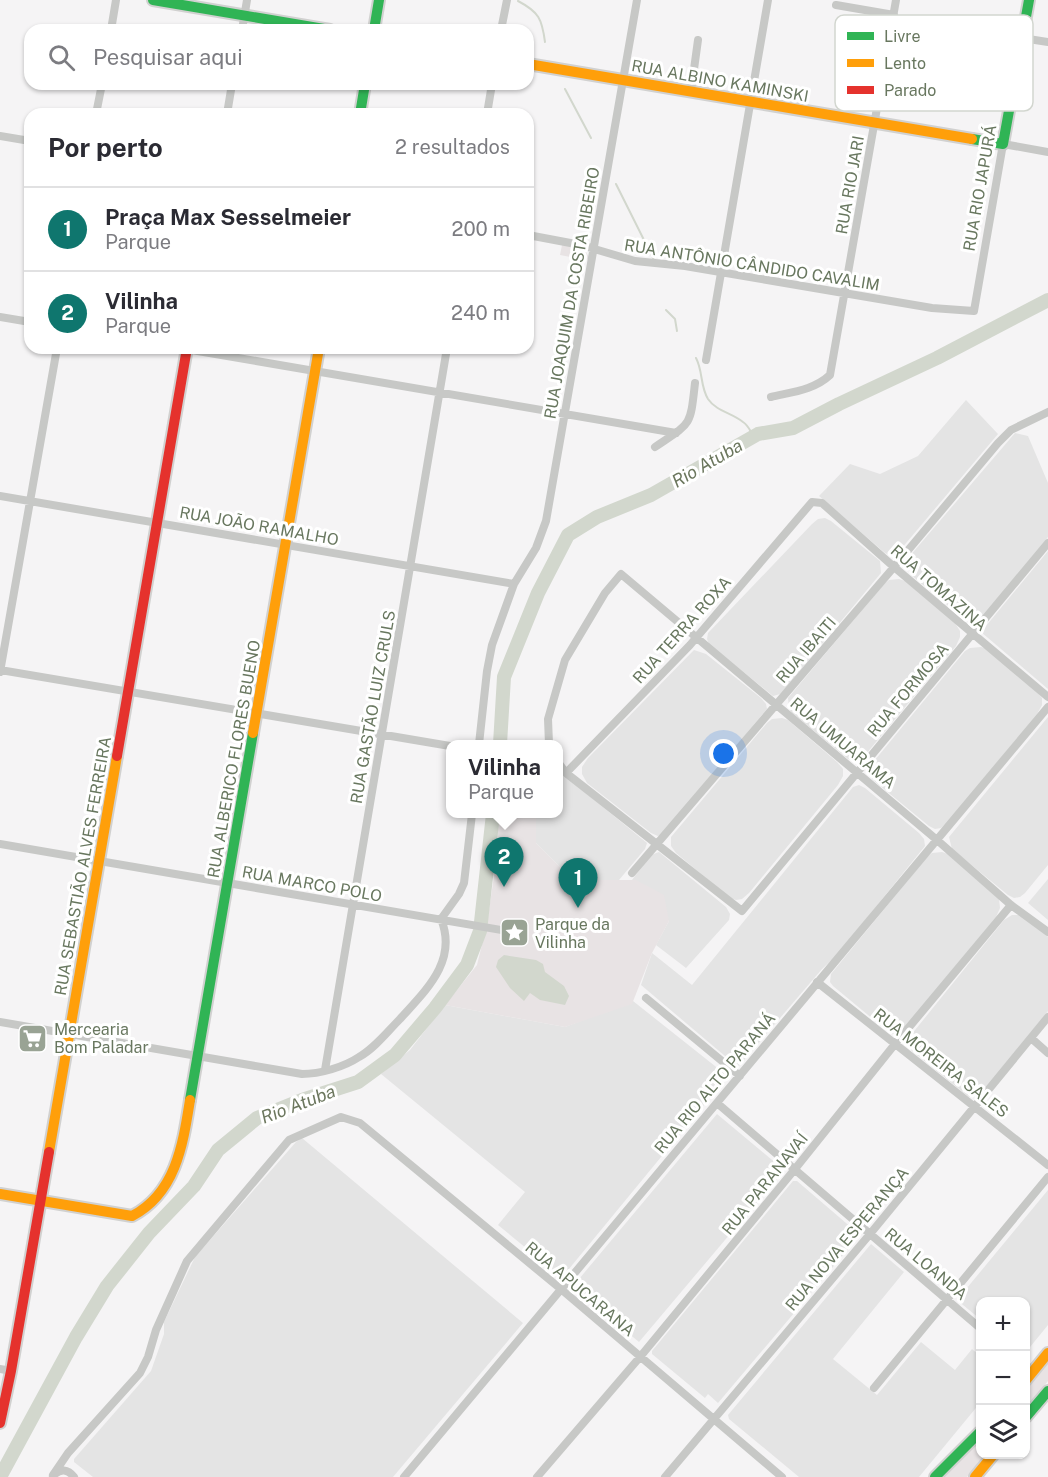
<!DOCTYPE html>
<html lang="pt">
<meta charset="utf-8">
<style>
body{margin:0;font-family:"Public Sans",sans-serif;background:#f7f7f7;color:#2b2b33}
.controls{position:absolute;right:18px;bottom:18px;display:grid;overflow:hidden;border-radius:12px;box-shadow:0 2px 4px #0004}
.controls button{width:54px;height:54px;display:grid;place-items:center;padding:0;border:0;border-bottom:2px solid #e1e1e2;background:#fff;color:#2b2b33;font:30px sans-serif}
.you{position:absolute;left:724px;top:754px;width:21px;height:21px;margin:-15px;border:4px solid #fff;border-radius:50%;background:#1a73e8;box-shadow:0 0 0 9px #1a73e833}
.badge{display:grid;place-items:center;width:39px;height:39px;border-radius:50%;background:#0f766e;color:#fff;font-size:20px;font-weight:700}
.pin{position:absolute;translate:-50% -50px;filter:drop-shadow(0 2px 3px #0008)}
.pin::after{content:'';position:absolute;top:32px;width:21px;height:18px;background:inherit;clip-path:polygon(0 0,100% 0,50% 100%)}
.popup{position:absolute;left:446px;top:740px;width:117px;height:78px;box-sizing:border-box;display:grid;place-content:center;border-radius:12px;background:#fff;filter:drop-shadow(0 2px 4px #0005);font-size:20px;white-space:nowrap;color:#7c7c81}
.popup b{font-size:22px;color:#2b2b33}
.popup::after{content:'';position:absolute;left:50%;top:100%;margin-left:-12px;border:12px solid transparent;border-top-color:#fff}
.list{margin:0;padding:0;list-style:none}
h2{display:flex;justify-content:space-between;align-items:center;height:78px;margin:0;padding:0 24px;font-size:26px}
h2 small{font-size:20px;font-weight:400;color:#7c7c81}
.list li{display:grid;grid-template-columns:39px 1fr auto;gap:18px;align-items:center;box-sizing:border-box;height:84px;padding:0 24px;border-top:2px solid #e1e1e2}
.list b{display:block;font-size:22px;white-space:nowrap}
.list p{margin:0;font-size:20px;white-space:nowrap;color:#7c7c81}
.list em{font-size:20px;font-style:normal;color:#7c7c81}
.icon{flex:none;width:33px;height:33px;fill:none;stroke:currentColor;stroke-width:2;stroke-linecap:round;stroke-linejoin:round}
.map{position:relative;flex:none;width:1048px;height:1477px;overflow:hidden}
.search{position:absolute;background:#fff;box-shadow:0 2px 4px #0004;left:24px;top:24px;width:510px;height:66px;display:flex;align-items:center;gap:15px;box-sizing:border-box;padding:0 21px;border-radius:18px;color:#7c7c81;font-size:22px}
.panel{position:absolute;background:#fff;box-shadow:0 2px 4px #0004;left:24px;top:108px;width:510px;height:246px;border-radius:18px}
.map>svg:first-child{display:block}
.built{fill:#e4e4e4}
.green{fill:#e8e3e4}
.water{fill:#d2d7cd}
.lines{fill:none;stroke-linecap:round;stroke-linejoin:round}
.stream{stroke:#d2d7cd;stroke-width:2}
.river{stroke:#d2d7cd;stroke-width:14}
.fast-casing{stroke:#d1d1d0;stroke-width:14}
.slow-casing{stroke:#d1d1d0;stroke-width:14}
.jam-casing{stroke:#d1d1d0;stroke-width:14}
.street{stroke:#c7c8c6;stroke-width:8}
.fast{stroke:#30b455;stroke-width:10}
.slow{stroke:#ff9f0a;stroke-width:10}
.jam{stroke:#e5322d;stroke-width:10}
.labels{text-anchor:middle;dominant-baseline:central;stroke-width:6;stroke-linejoin:round;paint-order:stroke}
.street-label{font-size:16px;fill:#68775f;stroke:#fff}
.poi-label{font-size:16px;fill:#68775f;stroke:#fff;text-anchor:start}
.water-label{font-size:18px;font-style:italic;fill:#6c775e;stroke:#fff}
.key{fill:#fff;stroke:#d2d6cf;stroke-width:1.5}
.key-label{font-size:16px;fill:#68775f}
</style>
<div class="map">
<svg width="1048" height="1477" viewBox="0 0 1048 1477">
<rect width="100%" height="100%" fill="#f5f4f5"/>
<path class="built" d="M966,400L998,434L896,555L891,556L885,553L819,496L850,464L880,474L918,456Z
M1015,433L1028,436L1048,483V537L974,627L911,575L909,557Z
M825,518L831,521L880,561L881,573L784,690L780,694L773,696L709,644L707,639L708,633L812,524L818,519Z
M1048,551V689L981,632Z
M899,579L905,581L955,623L960,631V637L956,646L866,754L859,761H853L848,759L791,712L789,708L788,698L884,584L889,580Z
M981,647L987,649L1036,691L1042,698V705L1037,714L948,822L941,828L935,829L929,826L873,780L870,775V766L965,651L970,648Z
M694,650L706,654L761,698L766,704L767,709L661,835L658,836L651,833L587,783L582,774V767L588,758Z
M1048,717V865L1025,893L1020,897L1014,898L1008,895L952,849L949,837Z
M782,718L788,720L837,762L843,769V776L838,785L749,893L742,899L736,900L730,898L676,853L671,846V837L767,723L772,719Z
M560,772L647,843L645,849L619,880H596L562,869L536,843V814H558V774Z
M859,785L865,788L919,833L924,839L925,846L836,956L822,969L738,1067L641,985L652,953L692,985L853,787Z
M659,852L726,907L730,914L729,920L686,968L656,945L669,921L632,880L651,855Z
M942,852L948,854L999,899L1000,908L996,917L906,1026L899,1033L891,1034L833,986L830,982L831,974L927,857L932,853Z
M1048,879V920L1028,903Z
M1012,915H1019L1028,920L1048,937V1011L983,1090L976,1096L969,1097L912,1051L908,1045L907,1040L1004,920Z
M633,1001L725,1074L726,1078L564,1275L560,1276L498,1225L525,1192L381,1074L410,1050L445,1005L565,1027Z
M717,1114L784,1170L639,1342L574,1288V1285Z
M302,1138L523,1323L393,1477H93L74,1462V1459L151,1371L164,1334V1322L195,1257L296,1142Z
M793,1181H797L860,1235L718,1403L708,1394L705,1398L652,1354V1351Z
M1048,1190V1325L1026,1352V1302H980V1319L957,1300Z
M871,1244L904,1272L833,1359L877,1395L921,1342L955,1370L972,1349L980,1356V1403L919,1477H799L729,1419L728,1415Z"/>
<path class="green" d="M562,245C573,247 587,246 589,259L582,261L581,259L560,255Z
M499,814H536V843L562,869L596,880H636L664,895L669,921L652,953L632,1004L565,1027L445,1005L477,965L487,924L496,862Z
M1048,1361V1381L1026,1407V1388Z
M980,1439V1454L986,1455L967,1477H942Z"/>
<path class="water" d="M504,955L536,960L543,964L545,972L564,986L569,996L565,1005L540,1000L530,993L524,1001L510,988L496,967L498,960Z"/>
<g class="lines">
<path class="stream" d="M518,1C539,12 542,19 545,42
M565,89L591,138
M616,184L654,260
M666,310L675,319L677,331
M696,358C703,371 700,386 708,399C716,411 732,413 743,422C749,426 750,431 754,437"/>
<path class="river" d="M500,744L504,677L538,593L568,535L597,517L651,495L758,434L793,428L839,404L937,358L1048,300
M0,1477L76,1337L107,1286L149,1233L194,1186L218,1150L257,1118L302,1100L358,1082L395,1055L435,1008L467,965L480,931L493,814"/>
<defs>
<path id="fast" d="M153,0L330,30
M374,30L379,0
M360,114L365,84
M972,139L1003,144L1029,0
M190,1100L253,733
M1026,1417L1048,1391
M935,1477L980,1432"/>
<path id="slow" d="M528,64L972,139
M253,733L319,348
M49,1152L117,756
M0,1194L132,1216C176,1193 183,1144 190,1100
M1026,1380L1048,1353
M975,1477L994,1454"/>
<path id="jam" d="M117,756L187,348
M0,1423L11,1371L49,1152"/>
</defs>
<use href="#fast" class="fast-casing"/>
<use href="#slow" class="slow-casing"/>
<use href="#jam" class="jam-casing"/>
<path class="street" d="M836,5L894,15
M111,30L116,0
M242,30L247,0
M501,30L507,0
M1022,38L1048,42
M691,91L698,40
M96,114L102,84
M227,114L232,84
M487,114L492,84
M0,136L30,141
M528,235L581,245L635,261L685,266L932,308L974,311L1003,144L1048,152
M0,317L30,322
M180,348L676,433
M706,360L768,0
M771,397C792,392 814,390 830,375L896,0
M655,447C692,422 690,427 695,383
M0,496L514,584
M0,670L450,746
M0,672L57,348
M479,744L487,671L492,645L514,584L536,548L546,521L637,0
M549,744L548,719L565,660L605,593L621,574L937,840L1011,905L1048,932
M558,762L566,773L742,911L1048,543
M566,773L690,645L812,502L822,503L894,567L1048,697
M0,844L513,932
M632,873L894,567L998,443L1011,430L1048,412
M817,982L1048,1165
M646,998L740,1076
M0,1022L302,1074C320,1074 344,1067 359,1057C375,1048 387,1032 400,1019C426,990 458,961 441,919L459,894L464,883L472,814
M1031,1038L1048,1053
M325,1070L447,348
M717,1103L980,1328
M1026,1365L1033,1371
M0,1369L11,1371
M874,1388L1048,1177
M53,1475L68,1453L140,1373L148,1357L156,1330L187,1261L289,1140L341,1117L360,1123L562,1290L782,1477
M53,1476C60,1468 68,1469 74,1477
M404,1477L1048,707
M537,1477L640,1357L795,1169L895,1044L1011,905
M665,1477L870,1234L1048,1017"/>
<use href="#fast" class="fast"/>
<use href="#slow" class="slow"/>
<use href="#jam" class="jam"/>
</g>
<defs>
<symbol id="sight-square" viewBox="-11 -11 22 22"><rect x="-9" y="-9" width="18" height="18" rx="4" fill="#99a394" stroke="#fff"/><path d="M0-6L1.8-2.2L6-1.7L2.9 1.2L3.7 5.4L0 3.3L-3.7 5.4L-2.9 1.2L-6-1.7L-1.8-2.2Z" fill="#fff"/></symbol>
<symbol id="supermarket-square" viewBox="-11 -11 22 22"><rect x="-9" y="-9" width="18" height="18" rx="4" fill="#99a394" stroke="#fff"/><path d="M-6-5.5h2.5l.6 2H6L4.5 2H-2.5L-4.4-4H-6ZM-1.5 3.2a1.3 1.3 0 1 0 .1 0ZM3 3.2a1.3 1.3 0 1 0 .1 0Z" fill="#fff"/></symbol>
</defs>
<g fill-rule="evenodd">
<use href="#sight-square" x="498" y="916" width="33" height="33"/>
<use href="#supermarket-square" x="16" y="1022" width="33" height="33"/>
</g>
<g class="labels">
<g class="street-label">
<text transform="translate(720 81) rotate(10)">RUA ALBINO KAMINSKI</text>
<text transform="translate(850 185) rotate(-80)">RUA RIO JARI</text>
<text transform="translate(980 188) rotate(-80)">RUA RIO JAPURÁ</text>
<text transform="translate(752 265) rotate(9)">RUA ANTÔNIO CÂNDIDO CAVALIM</text>
<text transform="translate(572 293) rotate(-80)">RUA JOAQUIM DA COSTA RIBEIRO</text>
<text transform="translate(259 526) rotate(10)">RUA JOÃO RAMALHO</text>
<text transform="translate(939 588) rotate(41)">RUA TOMAZINA</text>
<text transform="translate(682 630) rotate(-48)">RUA TERRA ROXA</text>
<text transform="translate(806 650) rotate(-49)">RUA IBAITI</text>
<text transform="translate(908 690) rotate(-50)">RUA FORMOSA</text>
<text transform="translate(373 707) rotate(-80)">RUA GASTÃO LUIZ CRULS</text>
<text transform="translate(843 743) rotate(40)">RUA UMUARAMA</text>
<text transform="translate(234 759) rotate(-80)">RUA ALBERICO FLORES BUENO</text>
<text transform="translate(83 866) rotate(-80)">RUA SEBASTIÃO ALVES FERREIRA</text>
<text transform="translate(312 884) rotate(10)">RUA MARCO POLO</text>
<text transform="translate(941 1063) rotate(38)">RUA MOREIRA SALES</text>
<text transform="translate(715 1083) rotate(-50)">RUA RIO ALTO PARANÁ</text>
<text transform="translate(765 1184) rotate(-51)">RUA PARANAVAÍ</text>
<text transform="translate(847 1239) rotate(-50)">RUA NOVA ESPERANÇA</text>
<text transform="translate(926 1264) rotate(40)">RUA LOANDA</text>
<text transform="translate(580 1289) rotate(40)">RUA APUCARANA</text>
</g>
<g class="poi-label">
<text x="535" y="924">Parque da<tspan x="535" dy="18">Vilinha</tspan></text>
<text x="54" y="1029">Mercearia<tspan x="54" dy="18">Bom Paladar</tspan></text>
</g>
<g class="water-label">
<text transform="translate(707 463) rotate(-30)">Rio Atuba</text>
<text transform="translate(298 1104) rotate(-21)">Rio Atuba</text>
</g>
</g>
<rect x="835" y="15" width="198" height="96" rx="9" class="key"/>
<rect x="847" y="32" width="27" height="8" fill="#30b455"/>
<rect x="847" y="59" width="27" height="8" fill="#ff9f0a"/>
<rect x="847" y="86" width="27" height="8" fill="#e5322d"/>
<g class="key-label">
<text x="884" y="42">Livre</text>
<text x="884" y="69">Lento</text>
<text x="884" y="96">Parado</text>
</g>
</svg>
<div class="controls">
<button>+</button>
<button>−</button>
<button><svg class="icon" aria-label="layers" viewBox="0 0 24 24"><path d="M12 4l9 5-9 5-9-5zM3 14l9 5 9-5"/></svg></button>
</div>
<div class="you"></div>
<div class="pin badge" style="left:578px;top:908px">1</div>
<div class="pin badge" style="left:504px;top:887px">2</div>
<div class="popup"><b>Vilinha</b>Parque</div>
<div class="search"><svg class="icon" aria-label="search" viewBox="0 0 24 24"><circle cx="10" cy="10" r="6"/><path d="M15 15l6 6"/></svg>Pesquisar aqui</div>
<section class="panel">
<h2>Por perto<small>2 resultados</small></h2>
<ul class="list">
<li><span class="badge">1</span><div><b>Praça Max Sesselmeier</b><p>Parque</p></div><em>200 m</em></li>
<li><span class="badge">2</span><div><b>Vilinha</b><p>Parque</p></div><em>240 m</em></li>
</ul>
</section>
</div>
